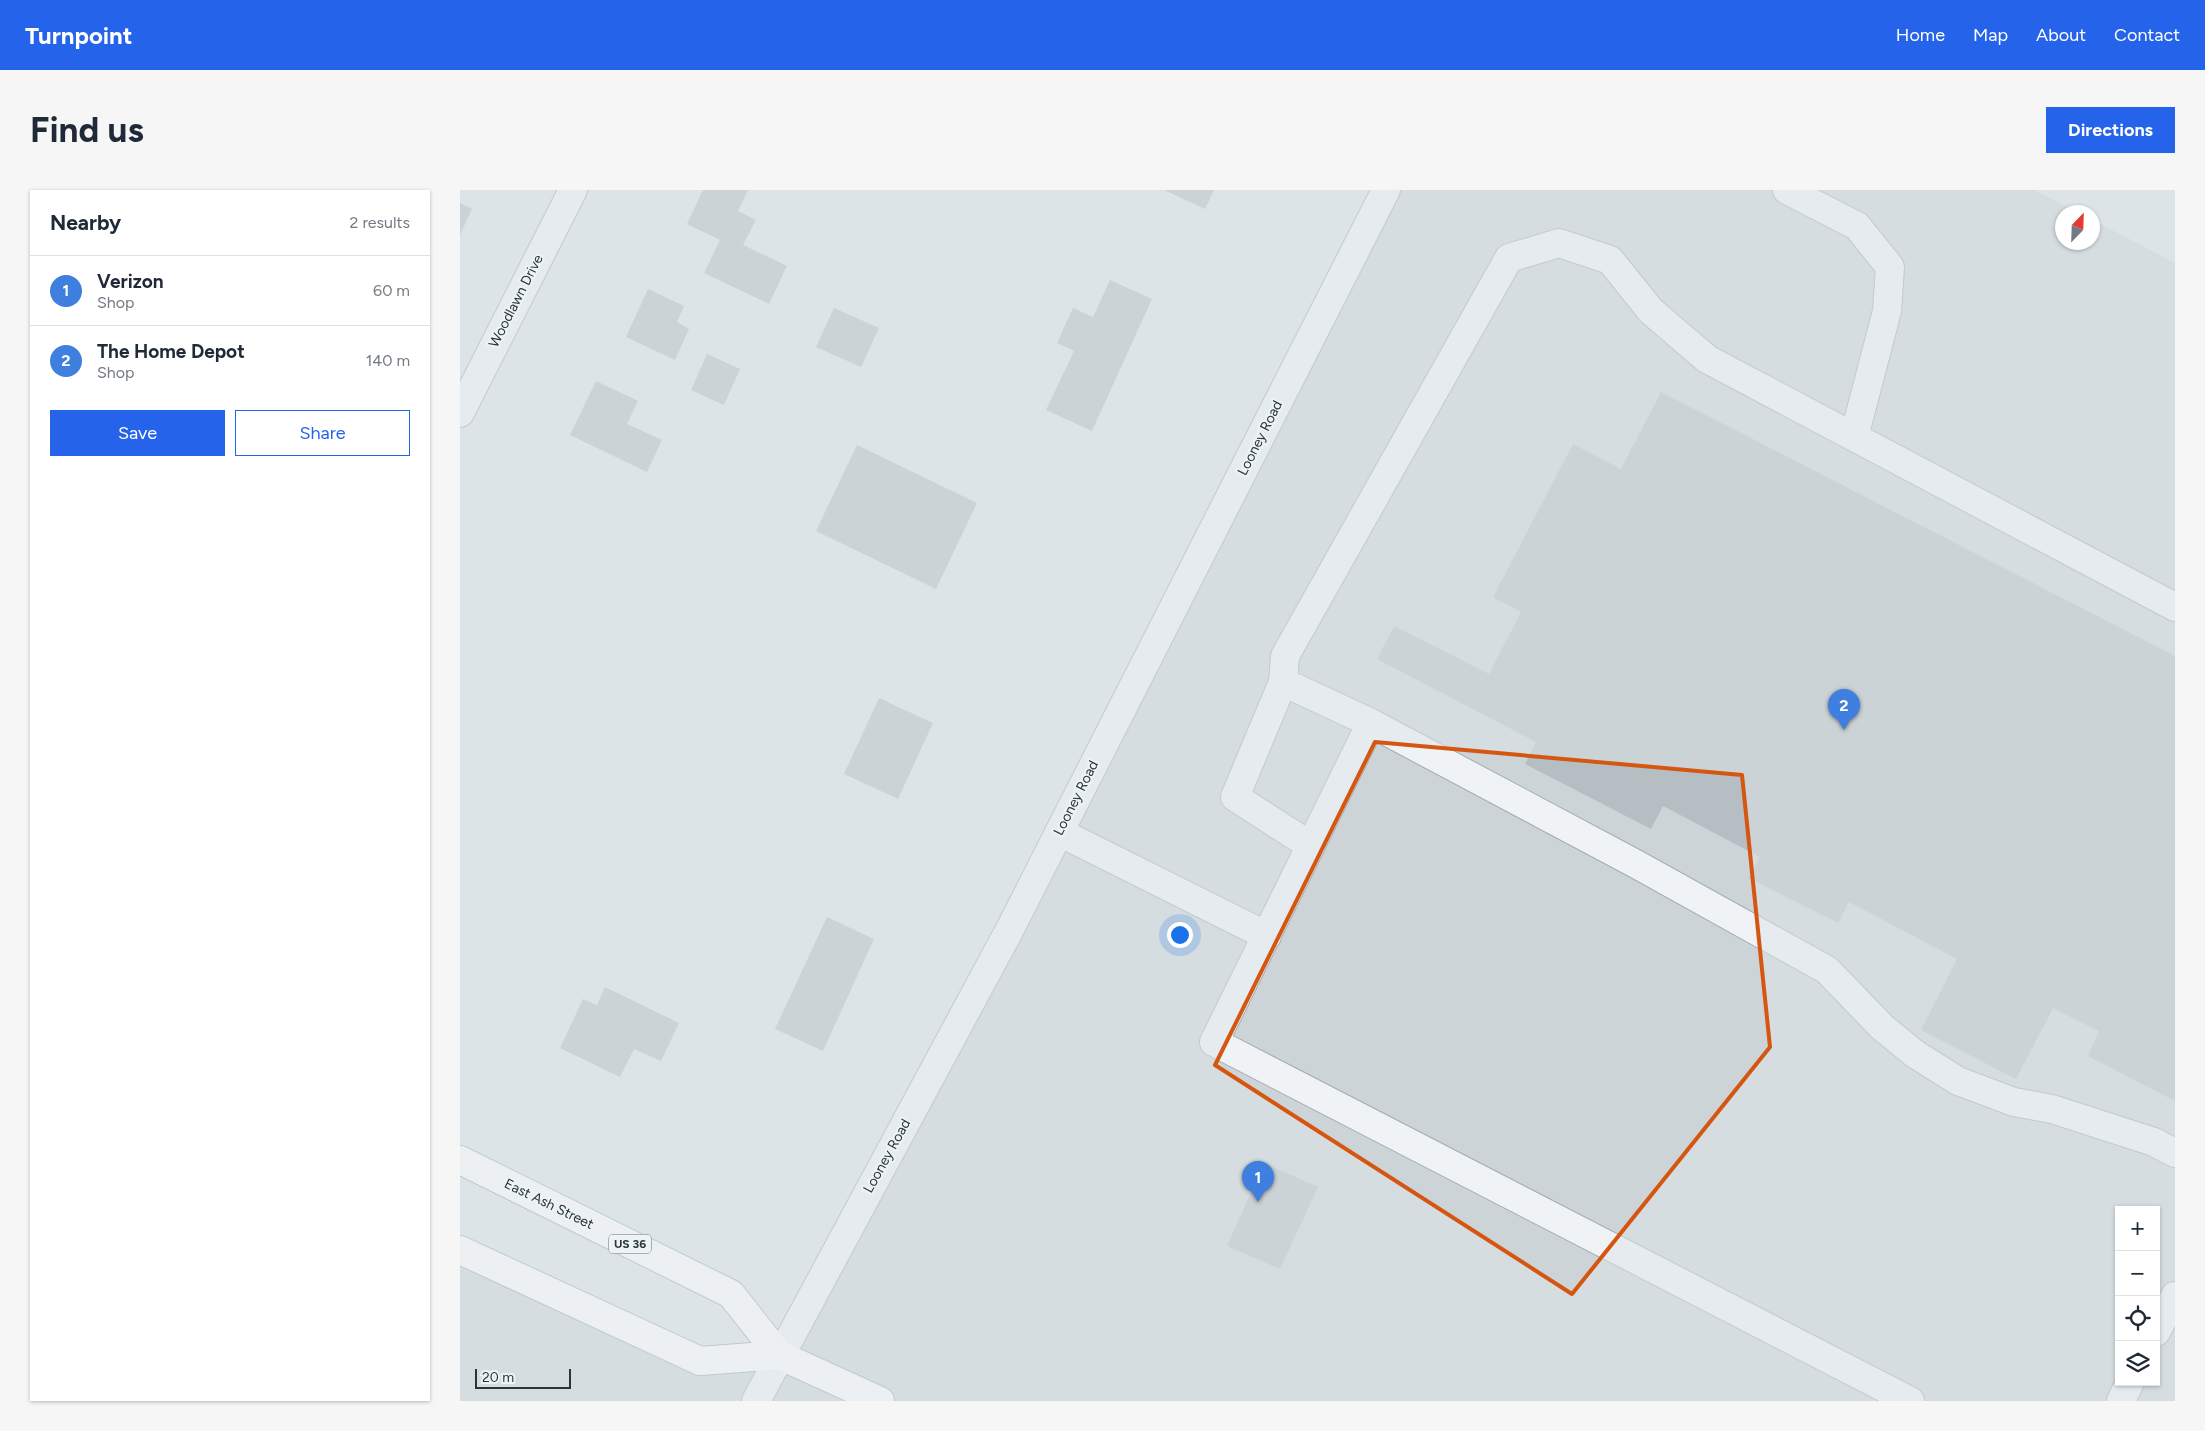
<!DOCTYPE html>
<meta charset="utf-8">
<style>
body{margin:0;font-family:Figtree,sans-serif;background:#f6f6f7;color:#1f2937}
.controls{position:absolute;right:15px;bottom:15px;display:grid;overflow:hidden;border-radius:0px;box-shadow:0 1px 4px #0004}
.controls button{width:45px;height:45px;display:grid;place-items:center;padding:0;border:0;border-bottom:1px solid #e0e1e3;background:#fff;color:#1f2937;font:25px sans-serif}
.compass{position:absolute;left:1595px;top:15px;width:45px;height:45px;border-radius:50%;background:#fff;box-shadow:0 1px 4px #0004;rotate:23deg}
.scale{position:absolute;left:15px;bottom:12px;width:96px;box-sizing:border-box;padding-left:5px;border:2px solid #27363d;border-top:0;font-size:14px;line-height:18px;white-space:nowrap;color:#27363d;-webkit-text-stroke:4px #edf2f4;paint-order:stroke}
.you{position:absolute;left:719px;top:744px;width:18px;height:18px;margin:-12px;border:4px solid #fff;border-radius:50%;background:#1a73e8;box-shadow:0 0 0 8px #1a73e833}
.badge{display:grid;place-items:center;width:32px;height:32px;border-radius:50%;background:#2563eb;color:#fff;font-size:16px;font-weight:700}
.pin{position:absolute;translate:-50% -41px;filter:drop-shadow(0 1px 2px #0008)}
.pin::after{content:'';position:absolute;top:26px;width:18px;height:15px;background:inherit;clip-path:polygon(0 0,100% 0,50% 100%)}
.list{margin:0;padding:0;list-style:none}
h2{display:flex;justify-content:space-between;align-items:center;height:65px;margin:0;padding:0 20px;font-size:21px}
h2 small{font-size:16px;font-weight:400;color:#747a83}
.list li{display:grid;grid-template-columns:32px 1fr auto;gap:15px;align-items:center;box-sizing:border-box;height:70px;padding:0 20px;border-top:1px solid #e0e1e3}
.list b{display:block;font-size:19px;white-space:nowrap}
.list p{margin:0;font-size:16px;white-space:nowrap;color:#747a83}
.list em{font-size:16px;font-style:normal;color:#747a83}
.actions{display:flex;gap:10px;padding:15px 20px}
.actions a{flex:1;padding:11px 0;border:1px solid #2563eb;border-radius:0px;text-align:center;font-size:18px;color:#2563eb}
.actions .main{background:#2563eb;color:#fff}
.icon{flex:none;width:28px;height:28px;fill:none;stroke:currentColor;stroke-width:2;stroke-linecap:round;stroke-linejoin:round}
.map{position:relative;flex:none;width:1715px;height:1211px;overflow:hidden;border-radius:0px}
header{display:flex;align-items:center;gap:30px;box-sizing:border-box;height:70px;padding:0 25px;background:#2563eb;color:#fff}
header strong{font-size:24px}
nav{display:flex;gap:28px;margin-inline-start:auto;font-size:18px}
.intro{display:flex;align-items:center;justify-content:space-between;box-sizing:border-box;height:120px;padding:0 30px}
h1{margin:0;font-size:35px}
.button{padding:12px 22px;border-radius:0px;background:#2563eb;color:#fff;font-size:18px;font-weight:700}
main{display:flex;gap:30px;padding:0 30px}
aside{flex:1;background:#fff;border-radius:0px;box-shadow:0 1px 4px #0004}
.map>svg:first-child{display:block}
.built{fill:#ccd4d8;fill-rule:evenodd}
.building{fill:#b5bfc3}
.lines{fill:none;stroke-linecap:round;stroke-linejoin:round}
.minor-casing{stroke:#a3acb1;stroke-width:30}
.major-casing{stroke:#9dacb2;stroke-width:30}
.minor{stroke:#f0f3f5;stroke-width:28}
.major{stroke:#fff;stroke-width:28}
.marked{fill:none;stroke:#d55611;stroke-width:4;stroke-linejoin:round}
.labels{text-anchor:middle;dominant-baseline:central;stroke-width:4.5;stroke-linejoin:round;paint-order:stroke}
.shield{fill:#edf2f4;stroke:#626e74;stroke-width:1}
.shield-label{font-size:12px;font-weight:bold;fill:#27363d}
.street-label{font-size:14px;fill:#27363d;stroke:#edf2f4}
</style>
<header>
<strong>Turnpoint</strong>
<nav><a>Home</a><a>Map</a><a>About</a><a>Contact</a></nav>
</header>
<div class="intro"><h1>Find us</h1><a class="button">Directions</a></div>
<main>
<aside>
<h2>Nearby<small>2 results</small></h2>
<ul class="list">
<li><span class="badge" style="background:#3f7fe0">1</span><div><b>Verizon</b><p>Shop</p></div><em>60 m</em></li>
<li><span class="badge" style="background:#3f7fe0">2</span><div><b>The Home Depot</b><p>Shop</p></div><em>140 m</em></li>
</ul>
<div class="actions"><a class="main">Save</a><a>Share</a></div>
</aside>
<div class="map">
<svg width="1715" height="1211" viewBox="0 0 1715 1211">
<rect width="100%" height="100%" fill="#dde4e7"/>
<path class="built" d="M926,0H1574L1618,22H1602V52H1632L1633,30L1715,73V1211H0V1060L240,1171L319,1165ZM1659,1020H1696V1192H1659Z"/>
<path class="building" d="M243,0H288L278,21L296,30L283,55L327,76L309,114L244,83L260,50L227,34Z
M704,0H754L745,19Z
M0,13L12,19L0,45Z
M650,90L692,109L632,241L586,220L614,161L597,153L613,118L633,127Z
M188,99L224,116L217,132L229,139L215,170L166,147Z
M374,118L419,138L401,177L356,157Z
M247,164L280,179L264,215L231,200Z
M136,191L178,211L167,234L202,250L187,282L110,245Z
M1201,202L1715,466V911L1628,866L1639,841L1593,818L1556,889L1461,840L1497,769L1389,712L1378,733L1289,688L1300,667L1203,616L1191,639L1065,574L1076,552L917,469L934,436L1029,484L1061,422L1033,407L1113,254L1161,279Z
M397,255L517,313L476,399L356,341Z
M419,508L473,533L438,609L384,584Z
M367,727L414,749L363,861L315,839Z
M145,797L219,833L201,871L174,859L160,887L100,858L123,809L137,815Z
M804,973L858,997L820,1079L767,1056Z"/>
<g class="lines">
<defs>
<path id="minor" d="M1327,0L1397,36L1430,77L1427,121L1394,247
M0,223L113,0
M1715,417L1247,169L1191,121L1150,70L1099,53L1049,68L825,466L823,492L911,533L1176,674L1367,780L1422,837L1455,864L1498,891L1554,912L1592,919L1694,952L1715,963
M823,492L775,607L851,656
M911,533L754,852L1450,1211
M599,642L807,746
M1696,1142L1715,1106
M296,1211L550,739L926,0
M1661,1211L1670,1192"/>
<path id="major" d="M0,970L271,1104L319,1165L420,1211
M0,1060L240,1171L319,1165"/>
</defs>
<use href="#minor" class="minor-casing"/>
<use href="#major" class="major-casing"/>
<use href="#minor" class="minor"/>
<use href="#major" class="major"/>
</g>
<path d="M0 0H1715V1211H0ZM915,552L1282,585L1310,857L1112,1104L755,875Z" fill="#dde4e7" fill-opacity=".55" fill-rule="evenodd"/>
<path class="marked" d="M915,552L1282,585L1310,857L1112,1104L755,875Z"/>
<g class="labels">
<rect class="shield" x="149" y="1044.5" width="42" height="19" rx="4"/>
<g class="shield-label">
<text x="170" y="1054">US 36</text>
</g>
<g class="street-label">
<text transform="translate(56 111) rotate(-63)">Woodlawn Drive</text>
<text transform="translate(800 248) rotate(-63)">Looney Road</text>
<text transform="translate(616 608) rotate(-63)">Looney Road</text>
<text transform="translate(427 966) rotate(-61)">Looney Road</text>
<text transform="translate(89 1014) rotate(26)">East Ash Street</text>
</g>
</g>
</svg>
<div class="controls">
<button>+</button>
<button>−</button>
<button><svg class="icon" aria-label="locate" viewBox="0 0 24 24"><circle cx="12" cy="12" r="6"/><path d="M12 2v4M12 18v4M2 12h4M18 12h4"/></svg></button>
<button><svg class="icon" aria-label="layers" viewBox="0 0 24 24"><path d="M12 4l9 5-9 5-9-5zM3 14l9 5 9-5"/></svg></button>
</div>
<svg class="compass" viewBox="-18 -18 36 36"><path d="M0-13l5 13h-10z" fill="#e53935"/><path d="M0 13l5-13h-10z" fill="#747a83"/></svg>
<div class="scale">20 m</div>
<div class="you"></div>
<div class="pin badge" style="left:798px;top:1012px;background:#3f7fe0">1</div>
<div class="pin badge" style="left:1384px;top:540px;background:#3f7fe0">2</div>
</div>
</main>
